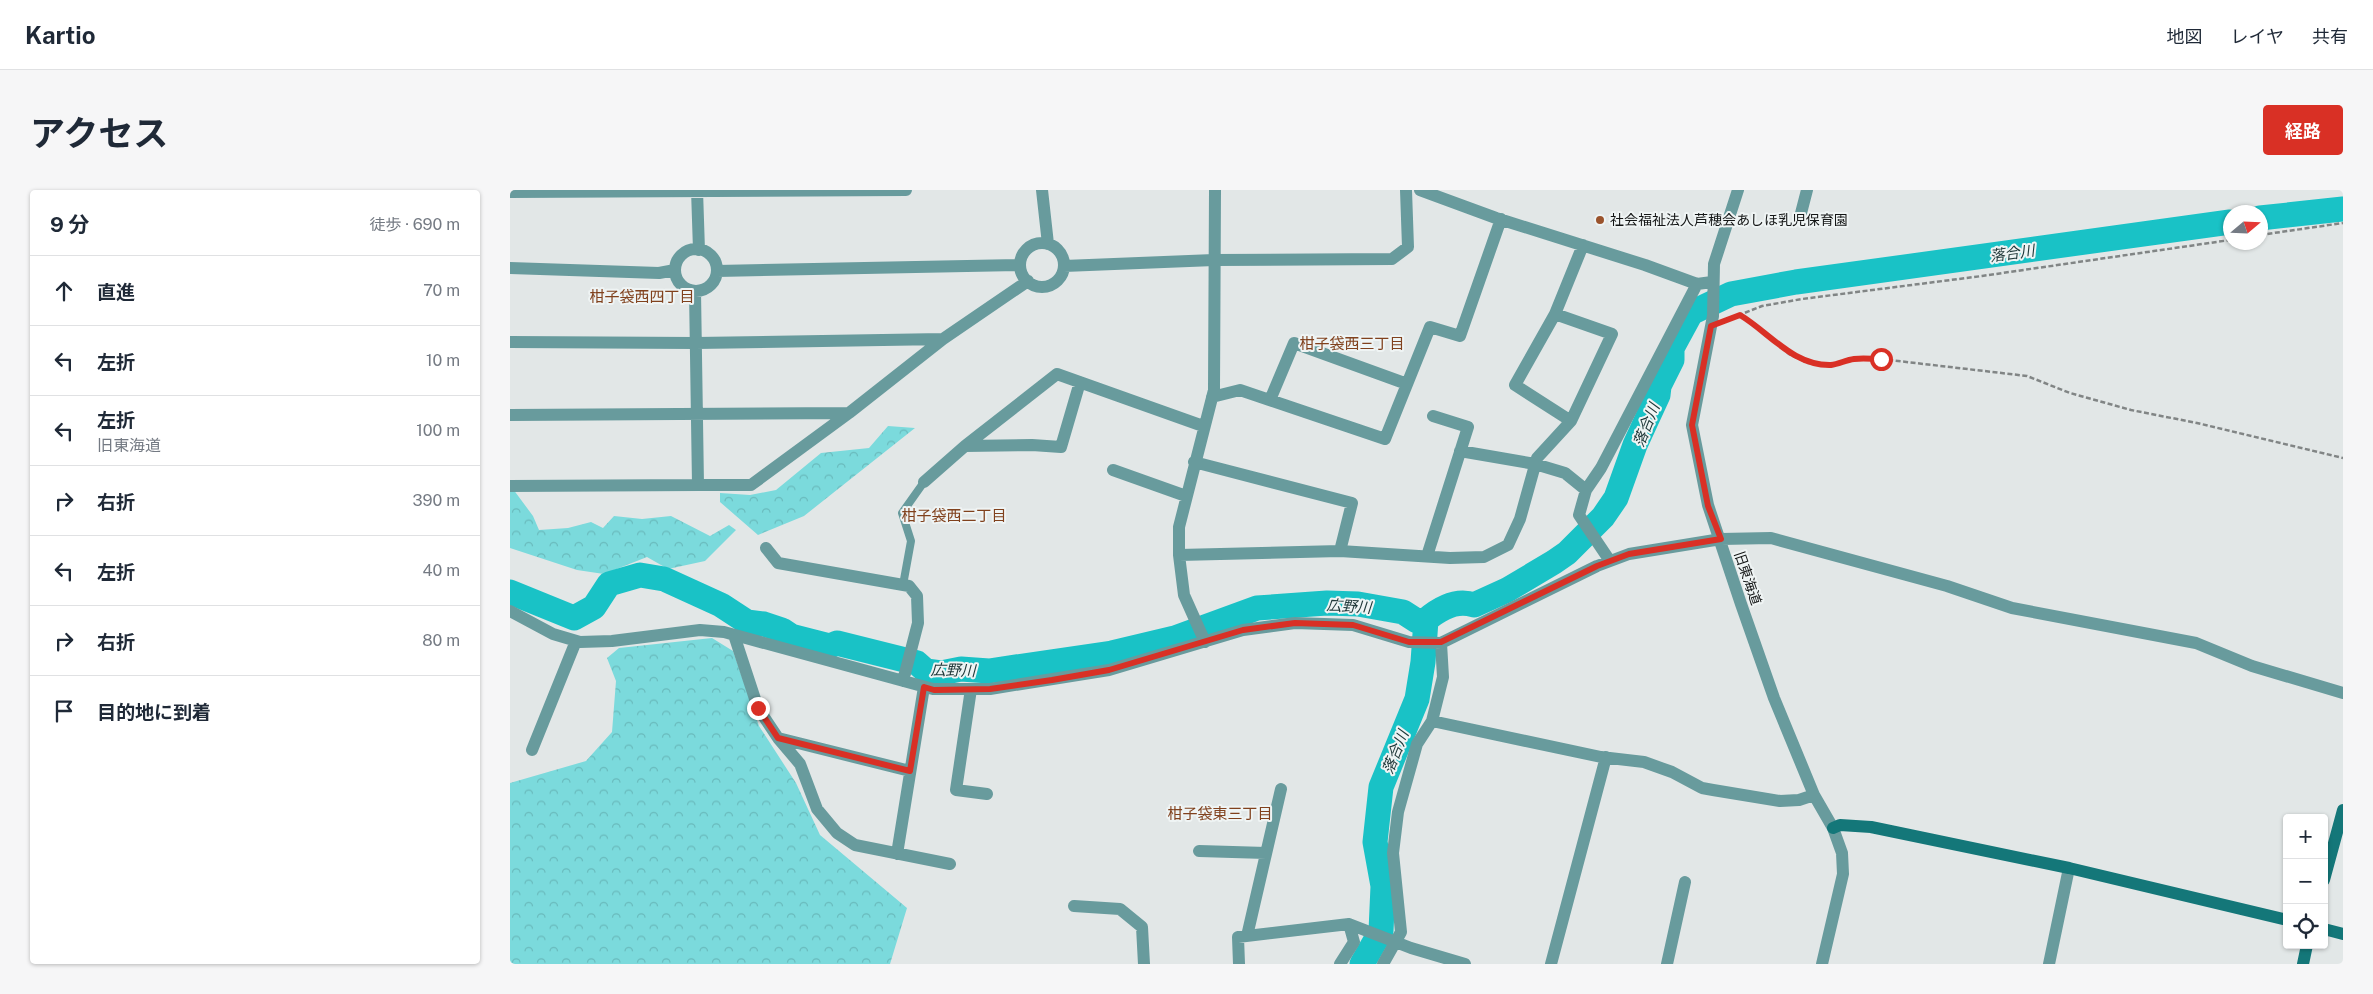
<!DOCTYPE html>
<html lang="ja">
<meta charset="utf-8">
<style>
body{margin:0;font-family:"Public Sans","Noto Sans JP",sans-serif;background:#f6f6f7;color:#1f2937}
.controls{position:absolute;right:15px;bottom:15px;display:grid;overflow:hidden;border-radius:5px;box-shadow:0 1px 4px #0004}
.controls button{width:45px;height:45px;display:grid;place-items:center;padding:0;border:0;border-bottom:1px solid #e0e1e3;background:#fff;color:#1f2937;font:25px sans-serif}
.compass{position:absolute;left:1713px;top:15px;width:45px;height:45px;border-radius:50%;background:#fff;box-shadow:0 1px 4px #0004;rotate:71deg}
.stop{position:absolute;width:15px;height:15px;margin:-11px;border:4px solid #d93025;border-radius:50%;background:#fff}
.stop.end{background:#d93025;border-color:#fff;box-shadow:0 1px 5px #0008}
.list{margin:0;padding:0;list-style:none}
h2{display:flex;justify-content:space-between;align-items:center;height:65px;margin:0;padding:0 20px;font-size:21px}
h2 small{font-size:16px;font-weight:400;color:#747a83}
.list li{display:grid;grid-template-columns:32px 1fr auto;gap:15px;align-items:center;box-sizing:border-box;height:70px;padding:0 20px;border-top:1px solid #e0e1e3}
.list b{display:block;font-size:19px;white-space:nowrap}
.list p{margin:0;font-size:16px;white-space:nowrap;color:#747a83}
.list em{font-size:16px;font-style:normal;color:#747a83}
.icon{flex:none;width:28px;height:28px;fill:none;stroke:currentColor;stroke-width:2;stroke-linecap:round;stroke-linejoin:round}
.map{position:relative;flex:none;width:1833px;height:774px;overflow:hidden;border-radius:5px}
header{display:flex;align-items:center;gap:30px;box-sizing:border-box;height:70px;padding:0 25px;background:#fff;border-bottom:1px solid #e0e1e3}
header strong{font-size:24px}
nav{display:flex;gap:28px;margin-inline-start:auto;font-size:18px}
.intro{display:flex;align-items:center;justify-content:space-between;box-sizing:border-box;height:120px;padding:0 30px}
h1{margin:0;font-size:35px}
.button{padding:12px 22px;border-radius:5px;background:#d93025;color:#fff;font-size:18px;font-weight:700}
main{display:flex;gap:30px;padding:0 30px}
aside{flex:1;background:#fff;border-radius:5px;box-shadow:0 1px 4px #0004}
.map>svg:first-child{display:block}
.forest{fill:url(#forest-crowns)}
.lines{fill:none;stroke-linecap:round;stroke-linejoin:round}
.river{stroke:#19c2c6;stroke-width:25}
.path{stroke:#818585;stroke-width:2.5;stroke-dasharray:5 2.5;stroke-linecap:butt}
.lane{stroke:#689b9d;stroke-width:8}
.street{stroke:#689b9d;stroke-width:12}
.secondary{stroke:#147779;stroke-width:12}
.route{stroke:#d93025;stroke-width:6}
.poi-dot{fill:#9a532c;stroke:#eff4f4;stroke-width:2}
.labels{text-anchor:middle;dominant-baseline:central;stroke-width:4;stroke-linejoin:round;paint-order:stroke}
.poi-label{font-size:14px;fill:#141616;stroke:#eff4f4;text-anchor:start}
.street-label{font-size:14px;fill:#141616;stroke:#eff4f4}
.water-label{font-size:15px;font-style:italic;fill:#21393a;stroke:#eff4f4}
.neighbourhood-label{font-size:15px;fill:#80411d;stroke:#eff4f4}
</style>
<header>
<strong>Kartio</strong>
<nav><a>地図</a><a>レイヤ</a><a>共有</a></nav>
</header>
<div class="intro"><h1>アクセス</h1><a class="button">経路</a></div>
<main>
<aside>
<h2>9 分<small>徒歩 · 690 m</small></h2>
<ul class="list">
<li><svg class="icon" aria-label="ahead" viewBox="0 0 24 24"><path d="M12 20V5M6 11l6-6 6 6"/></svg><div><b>直進</b></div><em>70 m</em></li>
<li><svg class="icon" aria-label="left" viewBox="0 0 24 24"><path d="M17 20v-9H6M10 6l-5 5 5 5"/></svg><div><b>左折</b></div><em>10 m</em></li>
<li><svg class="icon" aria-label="left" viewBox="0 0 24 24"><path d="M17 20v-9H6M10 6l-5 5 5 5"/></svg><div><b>左折</b><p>旧東海道</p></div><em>100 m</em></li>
<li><svg class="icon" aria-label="right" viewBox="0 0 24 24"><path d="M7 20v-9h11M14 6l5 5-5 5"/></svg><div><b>右折</b></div><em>390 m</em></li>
<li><svg class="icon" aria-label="left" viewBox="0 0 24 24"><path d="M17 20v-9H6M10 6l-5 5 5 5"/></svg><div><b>左折</b></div><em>40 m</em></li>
<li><svg class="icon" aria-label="right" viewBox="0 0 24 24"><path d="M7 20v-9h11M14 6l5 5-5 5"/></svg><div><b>右折</b></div><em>80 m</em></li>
<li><svg class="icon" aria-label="arrive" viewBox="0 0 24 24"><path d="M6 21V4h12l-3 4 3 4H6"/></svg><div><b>目的地に到着</b></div></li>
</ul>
</aside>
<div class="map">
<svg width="1833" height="774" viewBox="0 0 1833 774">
<defs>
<pattern id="forest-crowns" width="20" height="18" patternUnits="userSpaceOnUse" patternTransform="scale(1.25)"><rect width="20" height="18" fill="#7bdadc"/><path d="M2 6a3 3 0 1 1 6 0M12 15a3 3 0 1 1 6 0" fill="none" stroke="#69babc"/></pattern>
</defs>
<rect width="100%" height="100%" fill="#e2e7e7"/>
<path class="forest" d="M378,236L405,238L294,326L248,345L210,312V303L240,305L266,300L311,263L359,258Z
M0,299H3L23,326L29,340L58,338L81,332L93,338L104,326L132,329L161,326L200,346L219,335L226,340L195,371L158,379L137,367L94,384L67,380L0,358Z
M202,448L223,461L249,536L286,593L310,645L397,718L380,774H0V593L76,571L102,542L106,491L97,468L109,458Z"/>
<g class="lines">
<path class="river" d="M1750,28L1833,19
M0,402L64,428L84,417L99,394L130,385L154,389L211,415L237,432L254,434L272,440L281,446L320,456L327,453L407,473L416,481L431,483L451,479L479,481L602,463L665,448L747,418L817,413L848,414L893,422L907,431L916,430
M852,774L871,741L873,696L865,652L871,597L907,509L913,472L916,430C929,419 947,409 964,415L997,400L1044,372L1057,363L1093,327L1106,308L1125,255L1148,205L1149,196L1162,170V158L1181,123L1221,104L1286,92L1720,32"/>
<path class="path" d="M1750,45L1833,33
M1230,125L1245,134L1279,164L1298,173L1322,175L1344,169H1371L1517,186L1560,203L1621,220L1687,233L1833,268
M1214,131L1252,116L1292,109L1472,86L1720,50"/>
<path class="lane" d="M393,395L401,351L392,323L414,292"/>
<path class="street" d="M187,0L189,60
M532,0L538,54
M910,0L986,28L1135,75L1187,94L1202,92
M1228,0L1204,74L1203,126L1182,235L1198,315L1231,414L1264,508L1304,605L1323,638L1332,663L1333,684L1312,774
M0,2L396,0
M1290,27L1297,0
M510 75a22 22 0 1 1 44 0a22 22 0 1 1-44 0Z
M165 80a21 21 0 1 1 42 0a21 21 0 1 1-42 0Z
M554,76L704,70L882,69L898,57L896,0
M0,78L149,83L165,80
M207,81L510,75
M185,101L188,295H241L339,223L433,149L518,91
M0,152L186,153L433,149
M702,207L730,200L875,249L920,137L950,146L991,29
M760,210L784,153L897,194
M0,225L339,223
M1061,231L1005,195L1045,124L1073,55
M455,256L522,255L551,257L570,192
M950,261L1025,274L1055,283L1076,300L1069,325L1100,371
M684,272L842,313L830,361
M603,280L676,306
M414,292L455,256L547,184L693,236
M0,296L188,295
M1076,300L1091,278L1187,94
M256,358L268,373L399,396L407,406L408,433L393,491
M669,365L830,361L940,368L974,367L998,355L1010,329L1027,268L1061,231L1102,144L1045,124
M917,366L958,237L923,226
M0,421L43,444L70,452L102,451L190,440L214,442L423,499H480L599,480L733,440L785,433L843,435L899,452L931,453L1087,376L1119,364L1211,349L1261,348L1437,396L1502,418L1686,453L1742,476L1833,503
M224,445L248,518L268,548L290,574L307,619L327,643L345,655L440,674
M695,452L674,405L669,365V337L704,200L705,0
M461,499L446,600L477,604
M922,531L1091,567L1134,572L1162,582L1192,598L1203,600L1270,611L1289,610L1304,605
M268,548L400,581
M22,560L66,451
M689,661L756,663
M387,664L414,497
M564,716L610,719L632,737L634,774
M737,746L771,599
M729,774L728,747L839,734L901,758L955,774
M830,774L844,752L839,734
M873,774L891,742L883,663L888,622L907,554L922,531L933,487L931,453
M1041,774L1096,567
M1157,774L1175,692
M1539,774L1559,678"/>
<path class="secondary" d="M1323,638L1330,635L1361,637L1559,678L1777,730
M1814,690L1833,620
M1814,739L1833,744
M1793,774L1797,755"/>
</g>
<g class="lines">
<path class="route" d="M248,518L268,548L400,581L414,497L424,500L480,499L542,490L599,480L733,440L785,433L843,435L899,452H931L1087,376L1119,364L1211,349L1198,316L1182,235L1201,136L1230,125C1260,143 1283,176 1321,175C1329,174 1336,170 1344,169C1353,168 1362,169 1371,169"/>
</g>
<circle class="poi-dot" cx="1090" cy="30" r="5"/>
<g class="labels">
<g class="poi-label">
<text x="1100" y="30">社会福祉法人芦穂会あしほ乳児保育園</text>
</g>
<g class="street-label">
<text transform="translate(1238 388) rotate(71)">旧東海道</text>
</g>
<g class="water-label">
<text transform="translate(1502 63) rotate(-8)">落合川</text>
<text transform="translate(1136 235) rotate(-68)">落合川</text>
<text transform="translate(839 416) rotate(4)">広野川</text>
<text transform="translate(443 480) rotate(1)">広野川</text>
<text transform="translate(885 562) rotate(-68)">落合川</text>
</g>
<g class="neighbourhood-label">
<text x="132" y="106">柑子袋西四丁目</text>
<text x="842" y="153">柑子袋西三丁目</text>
<text x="444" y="325">柑子袋西二丁目</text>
<text x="710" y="623">柑子袋東三丁目</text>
</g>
</g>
</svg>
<div class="controls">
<button>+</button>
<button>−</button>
<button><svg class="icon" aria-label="locate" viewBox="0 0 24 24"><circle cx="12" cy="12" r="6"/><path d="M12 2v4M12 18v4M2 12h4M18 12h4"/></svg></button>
</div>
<svg class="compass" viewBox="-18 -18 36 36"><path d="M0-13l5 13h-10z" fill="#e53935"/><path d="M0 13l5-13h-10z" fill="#747a83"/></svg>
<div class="stop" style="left:1371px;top:169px"></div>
<div class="stop end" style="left:248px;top:518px"></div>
</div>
</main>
